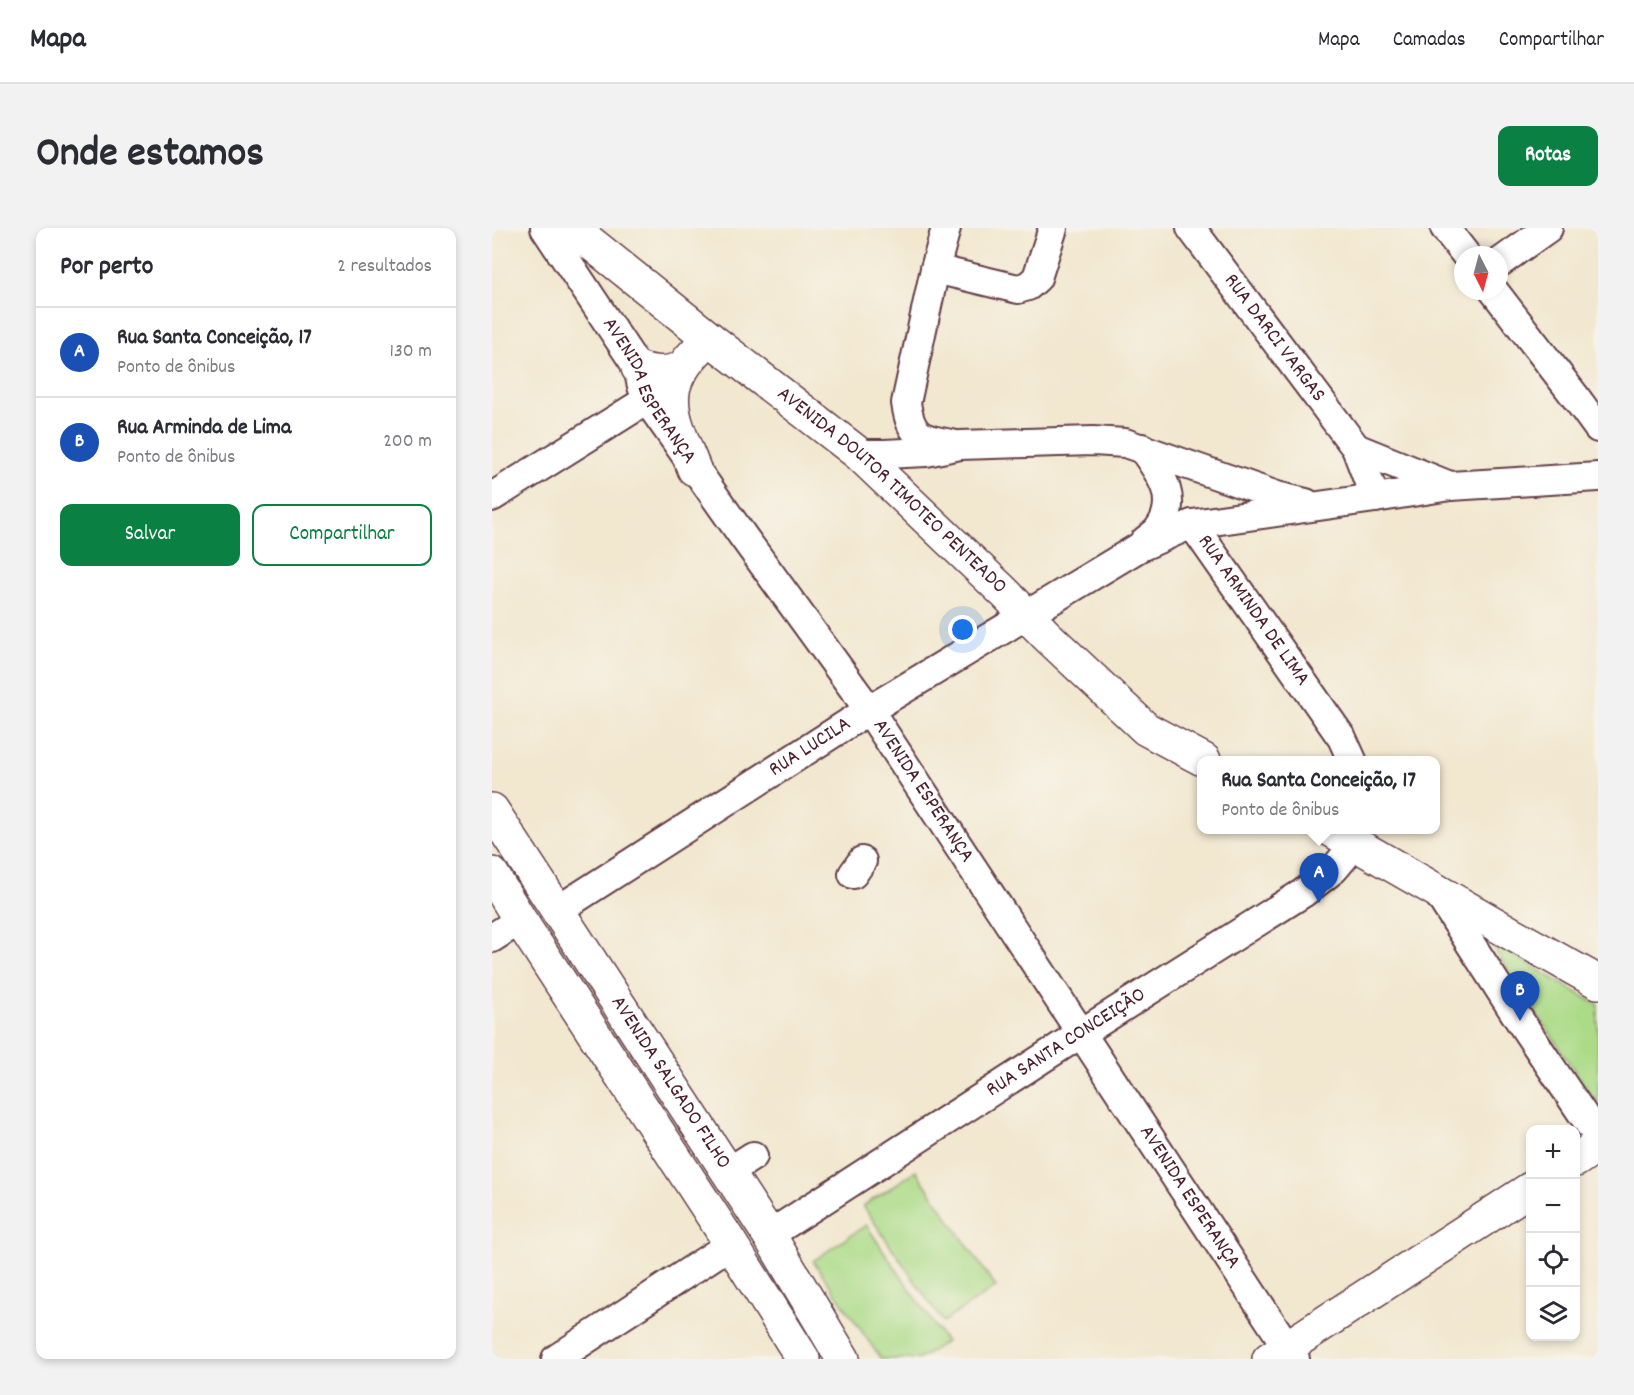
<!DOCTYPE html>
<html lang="pt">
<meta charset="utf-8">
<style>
body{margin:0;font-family:Dekko,sans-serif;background:#f2f2f3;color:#2b2b33}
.controls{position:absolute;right:18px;bottom:18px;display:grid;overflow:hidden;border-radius:12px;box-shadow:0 3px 9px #0003}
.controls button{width:54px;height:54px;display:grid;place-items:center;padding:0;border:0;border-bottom:2px solid #e1e1e2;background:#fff;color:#2b2b33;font:30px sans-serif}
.compass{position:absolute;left:962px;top:18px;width:54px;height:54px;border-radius:50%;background:#fff;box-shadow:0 3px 9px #0003;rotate:174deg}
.you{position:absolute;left:471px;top:402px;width:21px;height:21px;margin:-15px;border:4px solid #fff;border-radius:50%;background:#1a73e8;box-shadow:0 0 0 9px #1a73e833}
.badge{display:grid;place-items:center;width:39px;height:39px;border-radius:50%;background:#0b8043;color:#fff;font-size:20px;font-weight:700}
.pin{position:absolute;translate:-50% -50px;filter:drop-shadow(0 2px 3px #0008)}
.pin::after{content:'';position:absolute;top:32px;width:21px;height:18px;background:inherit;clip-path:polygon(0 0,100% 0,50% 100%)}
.popup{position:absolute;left:705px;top:528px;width:243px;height:78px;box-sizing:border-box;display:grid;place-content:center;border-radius:12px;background:#fff;filter:drop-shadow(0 2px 4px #0005);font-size:20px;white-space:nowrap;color:#7c7c81}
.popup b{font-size:22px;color:#2b2b33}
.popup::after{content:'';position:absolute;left:50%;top:100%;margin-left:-12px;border:12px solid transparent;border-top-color:#fff}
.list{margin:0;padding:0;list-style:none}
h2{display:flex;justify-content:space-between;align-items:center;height:78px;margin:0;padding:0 24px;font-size:26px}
h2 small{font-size:20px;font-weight:400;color:#7c7c81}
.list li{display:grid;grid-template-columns:39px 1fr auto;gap:18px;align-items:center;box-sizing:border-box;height:90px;padding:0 24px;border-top:2px solid #e1e1e2}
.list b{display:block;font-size:22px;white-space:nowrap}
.list p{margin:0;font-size:20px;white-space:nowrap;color:#7c7c81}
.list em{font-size:20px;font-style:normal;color:#7c7c81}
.actions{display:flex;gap:12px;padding:18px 24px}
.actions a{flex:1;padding:14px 0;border:2px solid #0b8043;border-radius:12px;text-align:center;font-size:21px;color:#0b8043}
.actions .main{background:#0b8043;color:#fff}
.icon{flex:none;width:33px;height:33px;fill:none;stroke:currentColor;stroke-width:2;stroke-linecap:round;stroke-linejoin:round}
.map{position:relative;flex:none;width:1106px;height:1131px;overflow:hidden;border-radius:12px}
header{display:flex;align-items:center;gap:36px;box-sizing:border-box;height:84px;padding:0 30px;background:#fff;border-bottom:2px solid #e1e1e2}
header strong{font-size:28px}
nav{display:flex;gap:33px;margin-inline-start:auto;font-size:21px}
.intro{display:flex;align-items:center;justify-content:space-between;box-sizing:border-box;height:144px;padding:0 36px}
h1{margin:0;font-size:42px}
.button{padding:15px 27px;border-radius:12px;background:#0b8043;color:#fff;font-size:21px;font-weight:700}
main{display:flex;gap:36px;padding:0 36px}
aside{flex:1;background:#fff;border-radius:12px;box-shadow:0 3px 9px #0003}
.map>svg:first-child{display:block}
.green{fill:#acdb88;stroke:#7b7d5a;stroke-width:1.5}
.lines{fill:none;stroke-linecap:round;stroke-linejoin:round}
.minor-casing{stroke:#633d44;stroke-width:32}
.major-casing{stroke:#633d44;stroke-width:36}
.minor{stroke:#fff;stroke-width:28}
.major{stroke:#fff;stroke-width:33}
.labels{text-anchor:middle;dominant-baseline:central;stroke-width:6;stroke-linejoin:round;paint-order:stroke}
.street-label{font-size:21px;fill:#4a1f2b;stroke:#f7f3e8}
</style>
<header>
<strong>Mapa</strong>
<nav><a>Mapa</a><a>Camadas</a><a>Compartilhar</a></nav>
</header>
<div class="intro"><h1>Onde estamos</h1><a class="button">Rotas</a></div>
<main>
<aside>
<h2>Por perto<small>2 resultados</small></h2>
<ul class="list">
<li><span class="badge" style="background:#1a4fb4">A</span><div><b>Rua Santa Conceição, 17</b><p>Ponto de ônibus</p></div><em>130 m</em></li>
<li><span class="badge" style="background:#1a4fb4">B</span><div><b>Rua Arminda de Lima</b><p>Ponto de ônibus</p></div><em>200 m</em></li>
</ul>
<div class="actions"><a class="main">Salvar</a><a>Compartilhar</a></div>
</aside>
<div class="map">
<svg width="1106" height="1131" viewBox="0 0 1106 1131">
<rect width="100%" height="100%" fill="#f7f3e8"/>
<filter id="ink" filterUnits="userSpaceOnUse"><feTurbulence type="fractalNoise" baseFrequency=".0167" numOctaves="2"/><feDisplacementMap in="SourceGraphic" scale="12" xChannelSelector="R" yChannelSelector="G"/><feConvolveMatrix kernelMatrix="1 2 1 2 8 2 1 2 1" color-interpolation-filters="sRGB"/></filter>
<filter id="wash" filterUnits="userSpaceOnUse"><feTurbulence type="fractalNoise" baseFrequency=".008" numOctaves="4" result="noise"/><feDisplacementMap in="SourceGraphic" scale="24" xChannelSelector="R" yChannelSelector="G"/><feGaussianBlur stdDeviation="1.35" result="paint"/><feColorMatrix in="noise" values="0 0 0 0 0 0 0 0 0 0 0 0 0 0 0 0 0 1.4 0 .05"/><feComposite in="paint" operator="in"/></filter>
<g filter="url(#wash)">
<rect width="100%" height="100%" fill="#f2e7cf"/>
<path class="green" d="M997,713L1106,777V878Z
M424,943L504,1059L451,1094L371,978Z
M374,997L454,1114L428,1131H389L321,1033Z"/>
</g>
<g filter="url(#ink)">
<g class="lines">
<defs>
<g id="minor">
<path id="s1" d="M53,0L146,140L150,158L155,172L250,307L377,482L803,1131"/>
<path d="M454,0L443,41L414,175C419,209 429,211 460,216"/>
<path id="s2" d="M699,0L864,220L883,270"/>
<path d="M953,0L974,27"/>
<path d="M1007,35L1056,0"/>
<path d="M443,41L526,61L536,58L545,50L561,0"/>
<path d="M1002,63L1082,167L1106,200"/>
<path d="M650,220C668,245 689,272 666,302C663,306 656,310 652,314"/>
<path d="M864,220L958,258"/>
<path d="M367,226H392L434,224L468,217L601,213L633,215L785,268L814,275"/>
<path d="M0,269L155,172"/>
<path id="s3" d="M700,296L850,510L860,532"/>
<path d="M361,646L370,633"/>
<path d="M944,662L1028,793L1106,909"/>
<path id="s4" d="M66,682L377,482L646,320L700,296L883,270L958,258L1106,249"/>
<path d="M0,710L28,692"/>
<path d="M236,944L261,928"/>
<path id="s5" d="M277,1007L588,806L811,665L842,641L864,615"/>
<path d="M64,1131L239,1016"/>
</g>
<g id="major">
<path id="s6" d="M80,0L217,110L367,226L513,365L555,408L654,501L712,532"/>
<path d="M146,140C163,146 175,146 191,140"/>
<path d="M202,241C192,214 171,179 185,150C191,135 206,122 217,110"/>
<path id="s7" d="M0,582L277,1007L351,1131"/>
<path d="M839,602L1022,707L1106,754"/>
<path d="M0,646L28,692L239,1016L311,1131"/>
<path d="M1084,932L1106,917"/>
<path d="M777,1131L1038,961"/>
</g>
</defs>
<use href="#minor" class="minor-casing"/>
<use href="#major" class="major-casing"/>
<use href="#minor" class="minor"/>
<use href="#major" class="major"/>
</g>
</g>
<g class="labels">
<g class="street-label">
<text stroke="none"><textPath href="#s2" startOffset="138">RUA DARCI VARGAS</textPath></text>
<text stroke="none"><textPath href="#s1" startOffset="194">AVENIDA ESPERANÇA</textPath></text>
<text stroke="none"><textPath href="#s6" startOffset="414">AVENIDA DOUTOR TIMOTEO PENTEADO</textPath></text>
<text stroke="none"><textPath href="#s3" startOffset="106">RUA ARMINDA DE LIMA</textPath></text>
<text stroke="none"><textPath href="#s4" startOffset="300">RUA LUCILA</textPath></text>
<text stroke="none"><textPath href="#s1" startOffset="680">AVENIDA ESPERANÇA</textPath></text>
<text stroke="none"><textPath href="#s5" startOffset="354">RUA SANTA CONCEIÇÃO</textPath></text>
<text stroke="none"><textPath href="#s7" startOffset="326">AVENIDA SALGADO FILHO</textPath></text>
<text stroke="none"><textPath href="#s1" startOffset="1166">AVENIDA ESPERANÇA</textPath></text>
</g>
</g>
</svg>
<div class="controls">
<button>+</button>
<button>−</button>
<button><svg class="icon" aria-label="locate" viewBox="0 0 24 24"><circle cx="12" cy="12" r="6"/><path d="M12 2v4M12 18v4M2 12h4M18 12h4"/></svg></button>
<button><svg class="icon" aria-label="layers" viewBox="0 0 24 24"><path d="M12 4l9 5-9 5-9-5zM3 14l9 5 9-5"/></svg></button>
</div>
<svg class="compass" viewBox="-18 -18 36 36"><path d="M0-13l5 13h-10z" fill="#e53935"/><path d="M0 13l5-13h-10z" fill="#7c7c81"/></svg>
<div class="you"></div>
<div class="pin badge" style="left:827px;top:675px;background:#1a4fb4">A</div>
<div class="popup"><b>Rua Santa Conceição, 17</b>Ponto de ônibus</div>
<div class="pin badge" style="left:1028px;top:793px;background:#1a4fb4">B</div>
</div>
</main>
